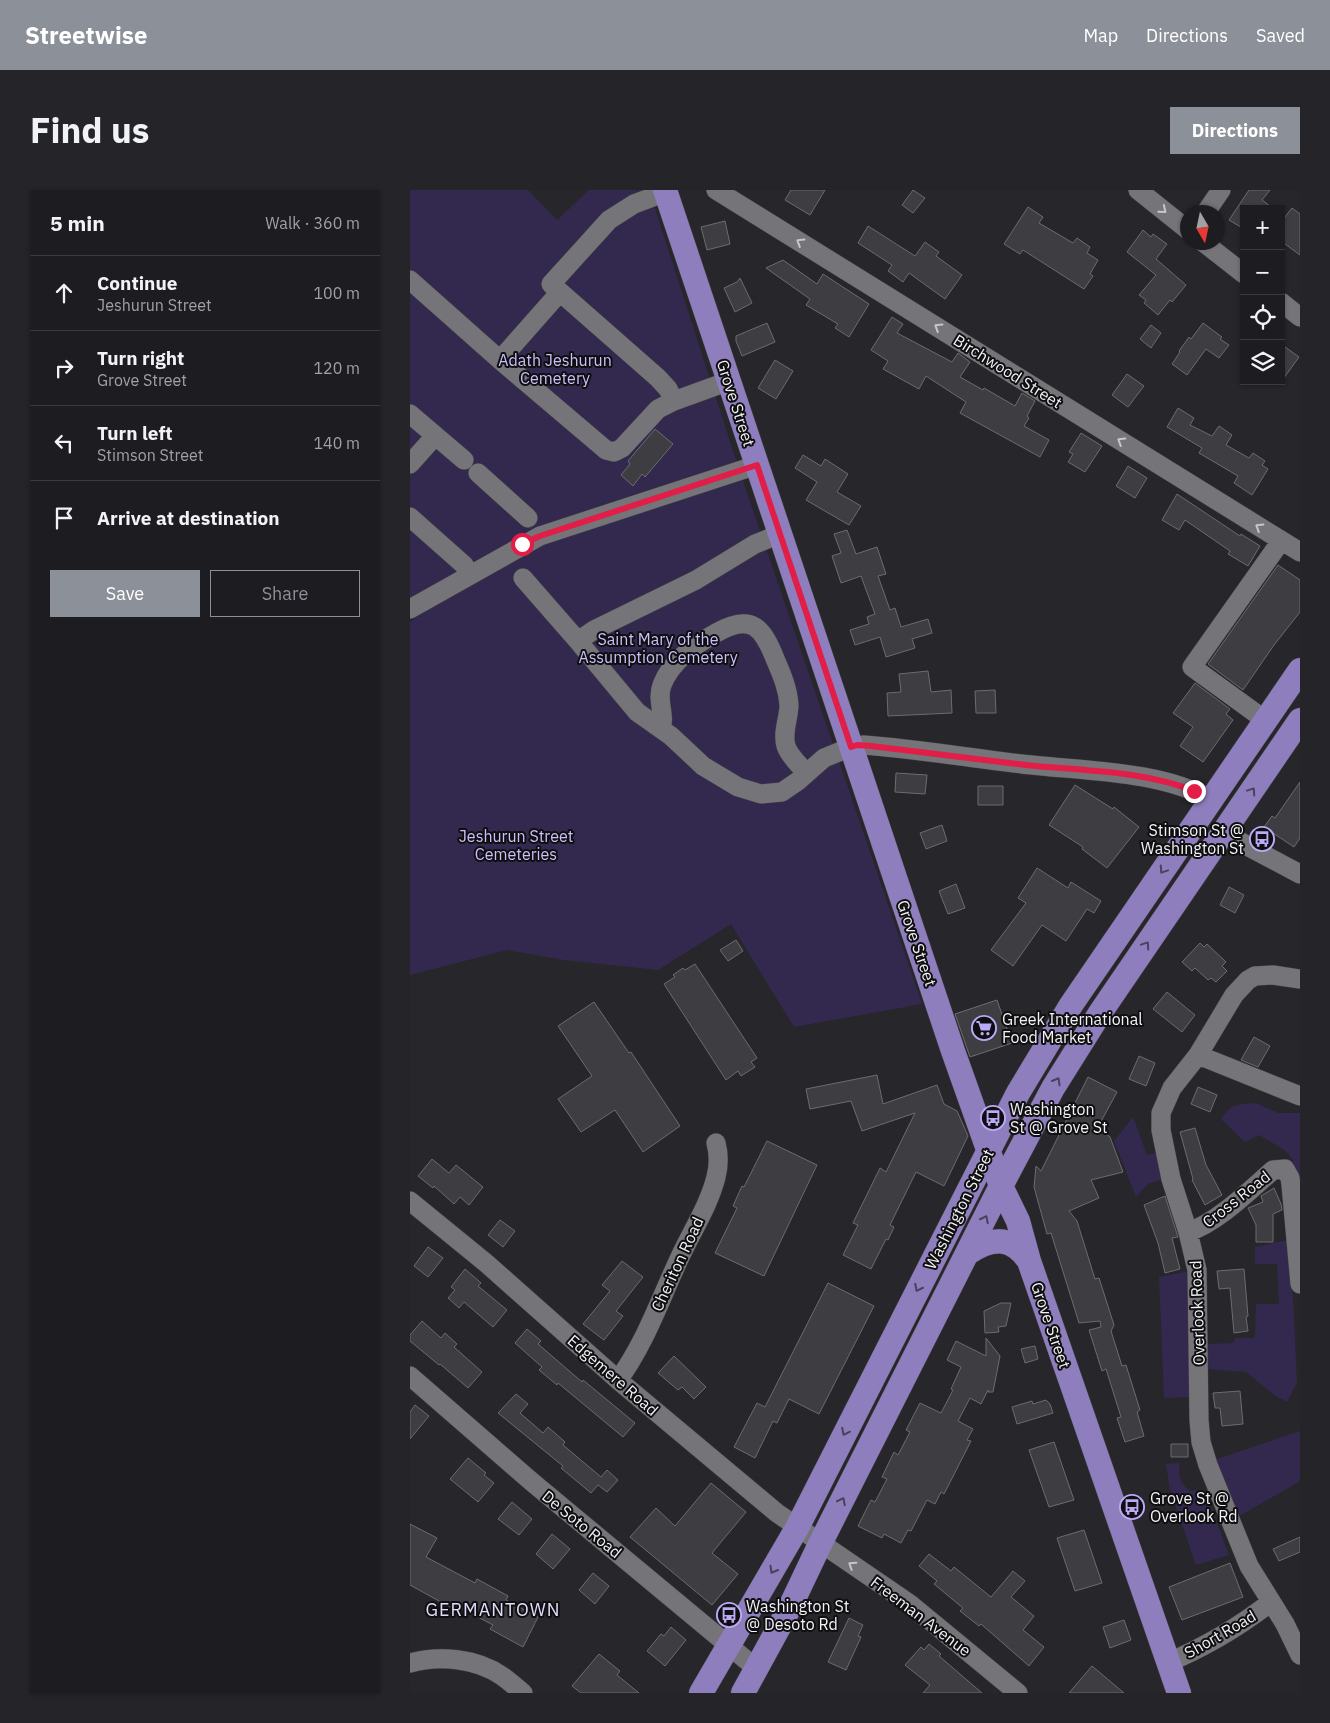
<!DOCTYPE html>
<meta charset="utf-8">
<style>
body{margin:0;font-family:"IBM Plex Sans",sans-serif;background:#252529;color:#f1f3f6}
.controls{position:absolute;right:15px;top:15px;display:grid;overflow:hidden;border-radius:0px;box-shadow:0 1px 4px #0004}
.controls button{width:45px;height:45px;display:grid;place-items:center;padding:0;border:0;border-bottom:1px solid #3b3a3e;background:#1d1c20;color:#f1f3f6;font:25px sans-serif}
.compass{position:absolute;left:770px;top:15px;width:45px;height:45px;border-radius:50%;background:#1d1c20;box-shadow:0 1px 4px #0004;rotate:171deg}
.stop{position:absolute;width:15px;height:15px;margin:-11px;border:4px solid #e11d48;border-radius:50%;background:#fff}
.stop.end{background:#e11d48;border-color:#fff;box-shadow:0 1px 5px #0008}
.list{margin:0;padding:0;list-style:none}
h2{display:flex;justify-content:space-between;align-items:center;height:65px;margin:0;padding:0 20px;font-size:21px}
h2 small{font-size:16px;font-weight:400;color:#a0a1a5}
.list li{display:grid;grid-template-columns:32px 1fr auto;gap:15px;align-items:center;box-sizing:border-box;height:75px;padding:0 20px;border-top:1px solid #3b3a3e}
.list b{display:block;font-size:19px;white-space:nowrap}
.list p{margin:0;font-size:16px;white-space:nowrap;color:#a0a1a5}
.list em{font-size:16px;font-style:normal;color:#a0a1a5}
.actions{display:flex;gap:10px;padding:15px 20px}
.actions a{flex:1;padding:11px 0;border:1px solid #8c9099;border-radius:0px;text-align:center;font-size:18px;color:#8c9099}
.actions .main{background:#8c9099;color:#fff}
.icon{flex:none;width:28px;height:28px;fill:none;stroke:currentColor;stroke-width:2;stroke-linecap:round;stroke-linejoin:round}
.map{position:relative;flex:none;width:890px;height:1503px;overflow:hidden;border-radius:0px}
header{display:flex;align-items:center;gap:30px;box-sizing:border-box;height:70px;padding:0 25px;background:#8c9099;color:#fff}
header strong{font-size:24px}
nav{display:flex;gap:28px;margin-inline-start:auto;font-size:18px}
.intro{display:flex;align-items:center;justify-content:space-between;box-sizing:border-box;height:120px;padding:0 30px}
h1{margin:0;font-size:35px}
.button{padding:12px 22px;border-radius:0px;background:#8c9099;color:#fff;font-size:18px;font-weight:700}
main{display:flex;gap:30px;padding:0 30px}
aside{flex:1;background:#1d1c20;border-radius:0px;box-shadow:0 1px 4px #0004}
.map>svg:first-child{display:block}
.green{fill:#33294f}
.building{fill:#3e3d42;stroke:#6c6b70}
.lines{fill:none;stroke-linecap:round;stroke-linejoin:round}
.minor-casing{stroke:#424145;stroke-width:20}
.major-casing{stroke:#424145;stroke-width:25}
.minor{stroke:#757479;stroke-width:19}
.major{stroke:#8f7ebd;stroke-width:24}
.oneway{stroke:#c6c6ca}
.oneway2{stroke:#49415e}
.route{stroke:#e11d48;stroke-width:6}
.labels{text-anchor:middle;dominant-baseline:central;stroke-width:4;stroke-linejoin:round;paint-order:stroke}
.park-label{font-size:16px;fill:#cdbffc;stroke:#0f0f11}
.street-label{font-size:16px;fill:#f2f2f5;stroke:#0f0f11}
.poi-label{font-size:16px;fill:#f2f2f5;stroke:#0f0f11;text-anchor:start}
.neighbourhood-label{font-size:18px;letter-spacing:1px;fill:#e1dcf9;stroke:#0f0f11}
</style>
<header>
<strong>Streetwise</strong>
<nav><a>Map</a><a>Directions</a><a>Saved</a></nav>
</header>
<div class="intro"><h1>Find us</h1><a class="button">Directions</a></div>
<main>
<aside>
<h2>5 min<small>Walk · 360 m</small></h2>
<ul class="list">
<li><svg class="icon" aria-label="ahead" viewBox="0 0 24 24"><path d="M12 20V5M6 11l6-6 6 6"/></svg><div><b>Continue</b><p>Jeshurun Street</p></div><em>100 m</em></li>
<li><svg class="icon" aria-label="right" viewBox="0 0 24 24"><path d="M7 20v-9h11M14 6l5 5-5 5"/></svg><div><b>Turn right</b><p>Grove Street</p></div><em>120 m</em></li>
<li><svg class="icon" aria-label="left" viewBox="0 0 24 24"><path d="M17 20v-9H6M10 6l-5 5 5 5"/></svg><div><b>Turn left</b><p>Stimson Street</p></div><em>140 m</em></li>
<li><svg class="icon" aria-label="arrive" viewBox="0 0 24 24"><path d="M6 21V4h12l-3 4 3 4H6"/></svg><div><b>Arrive at destination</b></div></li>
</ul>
<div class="actions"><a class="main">Save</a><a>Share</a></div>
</aside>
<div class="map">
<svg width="890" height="1503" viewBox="0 0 890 1503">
<rect width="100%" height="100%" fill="#27262a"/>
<path class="green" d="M0,0H118L147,30L179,0H239L327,273L119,340L14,403L0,408Z
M332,288L512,814L384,837L321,734L248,780L154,770L97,760L0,785V432L42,402L124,355Z
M846,913L868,923H890V1050L883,970L876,961L849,945L835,952L811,929C823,912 827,915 846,913Z
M723,927L737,965L749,962L757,988L738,994L726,1007L704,951Z
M878,1050L882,1086L887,1192L877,1212L864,1205L836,1182L798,1179V1154L823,1153L825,1148H845L846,1114H869L867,1074H845V1057Z
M780,1081L781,1207L754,1208L749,1087Z
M890,1241V1290L887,1293L831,1325H827L804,1270Z
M770,1273C767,1286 770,1291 779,1301L790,1300L795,1302L819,1365L786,1375L760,1300L756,1274Z"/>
<path class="building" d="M381,0H415L400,25L375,10Z
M503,0L515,8L503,23L492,15Z
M839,0H860L852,10L864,19H834V39L819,30Z
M618,17L633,27L629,33L663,53L667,48L680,57L677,63L688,70L680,84L683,86L674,99L613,60L610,64L594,54Z
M882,18L890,24V65L871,51V32Z
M315,31L320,54L297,60L291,37Z
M458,36L505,66L515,52L529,62L526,66L552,85L535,109L499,83L493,92L478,81L482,75L448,53Z
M733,40L741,47L743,44L757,54L746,69L776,95L762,112L760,110L748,125L734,113L736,110L729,105L746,85L717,62Z
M373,70L407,94L413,84L459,114L439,147L425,138L428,134L396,115L400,109L356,78Z
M330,88L342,113L325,122L314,98L327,92Z
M482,127L493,134L487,143L542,172L548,163L560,172L550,187L573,200L574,198L605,216L612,203L625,211L617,226L619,228L614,236L639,250L630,267L550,223L556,212L516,186L509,199L473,179L478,171L461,160Z
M357,133L365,152L332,166L326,151V146Z
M793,133L812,147L810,149L819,155L809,168L796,159L777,185L762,174L770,162L769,161L779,147L781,149Z
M741,135L751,143L741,158L730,149Z
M871,154L889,167L871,192Z
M365,170L383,181L366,209L348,198Z
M717,184L734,196L718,217L702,205Z
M768,218L784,228L780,235L802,246L809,236L822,245L816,255L839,268L843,263L855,271L852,275L858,279L842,305L824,293L828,286L789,263L792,258L757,237Z
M245,239L263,254L235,287L232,284L223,296L211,285L220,274L218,271Z
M671,243L692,256L675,282L658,272L663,264L659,262Z
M393,265L411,276L415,269L438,284L427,302L451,316L439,335L396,310L407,292L385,278Z
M718,276L737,288L725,308L706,296Z
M767,304L830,346L831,344L850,356L838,376L818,364L820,361L775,330L769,340L752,330Z
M437,340L446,364L467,357L476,384L468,386L480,420L485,418L491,437L518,429L522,443L502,449L505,458L476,467L470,447L445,455L440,440L459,434L457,427L465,424L451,386L431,393L422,366L431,363L424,344Z
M868,375L890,390V422L864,455L833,500L798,474Z
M518,481L521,502L541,500L542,523L478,526L477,503L491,502L489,484Z
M785,493L820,519L816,524L823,530L793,572L770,556L783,537L763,523Z
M585,500L586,523H566L565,501Z
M486,583L517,585L515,604L485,602Z
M890,592V648L884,657L854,637L862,626L865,628Z
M665,595L703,619L704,617L729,637L697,678L672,659L673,657L639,635Z
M568,596H593V615H568Z
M532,635L537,651L516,659L510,643Z
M627,678L658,698L661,692L691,711L684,723L677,719L656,751L632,735L603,776L581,760L616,713L608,708Z
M546,694L555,718L538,724L529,701Z
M819,697L834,705L825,723L810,715Z
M326,750L333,761L318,771L310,760Z
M790,753L794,757L797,754L816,772L812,776L817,781L806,792L801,788L798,790L785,778L782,781L772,772Z
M285,774L347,868L341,872L345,877L331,886L328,881L316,890L254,794L265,787L263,785L273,778L275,780Z
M757,802L785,825L772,842L743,819Z
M587,810L602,853L560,867L545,824Z
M184,812L219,863L221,862L270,936L233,962L205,920L171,942L148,909L182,886L148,836Z
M844,847L860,856L848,877L831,870Z
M729,866L745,873L736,896L719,889Z
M467,885L473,914L527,895L534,914L547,921L558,946L534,996L506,982L480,1035L484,1037L478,1050L476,1049L461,1079L433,1065L448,1035L443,1033L470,978L476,982L505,923L452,941L441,911L400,919L396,899Z
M678,887L707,902L688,937L700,947L713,982L681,990L689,1008L659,1021L667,1031L685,1089L689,1088L704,1135L701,1141L712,1176L716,1175L730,1220L727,1222L734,1246L715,1252L707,1228L711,1227L696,1179L692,1181L679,1140L691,1137L690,1131L669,1133L641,1043L637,1044L624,997L626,976L631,981Z
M788,897L807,905L800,922L781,914Z
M785,938L796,975L812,1005L795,1015L782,990L783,989L770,942Z
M357,951L407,975L354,1086L305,1063L327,1018L323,1016L332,996L334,997Z
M22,969L39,983L46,975L73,997L59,1015L50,1007L44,1014L24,996L23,998L8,986Z
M864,998L871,1014L872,1020L863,1024V1052H846V1035L838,1018L853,1012L851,1006Z
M755,1006L768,1047L762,1048L770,1079L755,1083L748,1053L734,1015Z
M90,1030L105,1041L93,1057L78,1045Z
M18,1057L33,1068L18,1087L4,1076Z
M212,1071L233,1087L206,1121L213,1126L194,1150L173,1134L200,1101L192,1095Z
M55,1079L71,1093L68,1096L97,1120L83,1137L54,1112L49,1118L38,1108L45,1100L41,1097Z
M834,1079L838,1126L836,1127L838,1141L824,1143L820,1098L809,1099L807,1081Z
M418,1093L464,1116L409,1224L379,1209L367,1233L363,1231L345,1268L324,1257L347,1213L355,1217Z
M591,1113H601L596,1136L588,1137L589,1142L575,1143L574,1121Z
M12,1131L31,1148L35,1143L47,1154L44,1157L72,1182L58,1198L30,1174L29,1175L0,1151V1145Z
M117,1139L131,1151L128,1154L172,1192L173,1190L225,1233L213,1247L148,1193L147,1195L129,1180L132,1177L105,1153Z
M576,1148L590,1166L583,1202H578V1200L571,1214L560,1208L548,1231L563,1239L557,1250L561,1251L534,1304L531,1302L525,1314L517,1310L501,1341L498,1340L491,1353L474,1344L472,1348L448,1336L461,1310L465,1312L477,1289L472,1287L484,1262L488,1265L500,1242L496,1240L510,1213L531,1223L543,1200L541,1199L551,1177L537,1170L546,1151L576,1166Z
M625,1156L628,1169L615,1173L611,1159Z
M264,1166L296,1197L284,1209L272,1197L268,1200L248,1183Z
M830,1201L833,1234L812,1236L810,1218H805L803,1203Z
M106,1204L118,1214L110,1223L133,1243L138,1237L155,1252L153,1255L191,1287L197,1280L208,1290L197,1302L188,1295L181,1303L151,1278L153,1276L88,1223Z
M636,1210L640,1214L643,1223L607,1234L602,1217L622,1211L623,1214Z
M5,1215L19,1226L0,1249V1222Z
M644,1252L664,1310L639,1317L619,1260Z
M761,1254H778V1267H761Z
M58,1268L76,1283L74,1285L84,1293L68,1312L40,1289Z
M301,1293L336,1322L302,1363L328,1384L302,1415L220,1347L246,1318L265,1336Z
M102,1312L122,1329L109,1345L88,1329Z
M0,1334L27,1348L16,1367L65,1393L67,1389L98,1406L96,1410L128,1427L113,1457L80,1439L83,1435L51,1418L49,1422L0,1395Z
M674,1340L692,1393L665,1401L647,1348Z
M142,1344L160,1359L143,1379L126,1364Z
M890,1347V1362L869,1371L863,1359Z
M519,1364L541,1381L544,1377L581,1407L603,1381L615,1391L601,1407L624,1426L613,1440L634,1457L619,1476L571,1434L569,1436L550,1421L553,1418L524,1394L527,1391L509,1376Z
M820,1373L833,1407L772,1430L759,1397Z
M183,1383L199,1396L185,1414L169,1400Z
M439,1428L453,1435L448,1446L451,1447L436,1480L418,1472Z
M714,1430L721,1450L700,1458L693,1437Z
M261,1437L276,1450L255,1476L237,1461L251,1444L254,1446Z
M519,1454L531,1464L529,1466L572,1503H513L520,1495L495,1475L511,1457L514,1460Z
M189,1464L210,1481L207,1485L229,1503H171L162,1496Z
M682,1476L714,1503H659Z"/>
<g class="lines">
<defs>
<path id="minor" d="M306,0L890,362
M728,0L778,40
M256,2L224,14L199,30L141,94L248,188L258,199L264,211L319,191
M796,22L811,0
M793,52L834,84
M0,90L90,170L196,260L204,262L212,258L248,219L264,211
M871,112L890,127
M90,170L150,102
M0,224L54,270
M0,274L25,246
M68,283L118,328
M0,327L54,375L59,385
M113,388L168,451L227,522L261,546L293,576L328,597L351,604L372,602L388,591L414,568L441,557L454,555C507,559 560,568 612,574C669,581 752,580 801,610
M0,419L130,346L347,275
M168,451L184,440L286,390L345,354L370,344
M855,530L782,477L871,351
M251,539C256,525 246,510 252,495C261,471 285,455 306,443C342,422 353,438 366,471C372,485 378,499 379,515C379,528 372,542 376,556C379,566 390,575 396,583
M814,641L839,657L890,684
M890,789L863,785L845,786L838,790L824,805L788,865L762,898L751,923V940L761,989L778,1042L787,1080L789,1230L791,1252L798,1275L839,1376L875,1434L890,1465
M788,865L890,906
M0,1011L76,1073L208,1190L367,1323L500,1414L608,1503
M778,1042C807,1033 840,1000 863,980L875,979L880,988L881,995L890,1094
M0,1186L122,1292L347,1479
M208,1190C235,1154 251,1107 270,1067C282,1041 299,1015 306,987C309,975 309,964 306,953
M0,1473C29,1465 66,1468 92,1486C99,1491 106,1497 113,1503
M757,1473C795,1457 829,1437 861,1412"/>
<path id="major" d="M255,0L543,861L591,996L608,1031L619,1071L769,1503
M558,1063C582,1047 602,1046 619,1071
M291,1503L387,1338L608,903L661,815L890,480
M333,1503L381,1415L410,1354L591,996L643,898L690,823L890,530"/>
</defs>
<use href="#minor" class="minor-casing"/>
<use href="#major" class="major-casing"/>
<use href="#minor" class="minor"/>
<use href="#major" class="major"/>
</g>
<defs><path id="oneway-chevron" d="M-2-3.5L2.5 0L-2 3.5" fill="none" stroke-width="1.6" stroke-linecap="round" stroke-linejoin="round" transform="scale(1.25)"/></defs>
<g class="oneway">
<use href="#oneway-chevron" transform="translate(753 20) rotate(39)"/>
<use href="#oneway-chevron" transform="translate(390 52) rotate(-148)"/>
<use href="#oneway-chevron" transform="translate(528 137) rotate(-148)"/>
<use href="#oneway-chevron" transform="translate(711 251) rotate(-148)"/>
<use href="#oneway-chevron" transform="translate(849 337) rotate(-148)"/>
<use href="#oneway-chevron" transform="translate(442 1375) rotate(-147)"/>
</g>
<g class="oneway2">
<use href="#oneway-chevron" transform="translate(842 601) rotate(-56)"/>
<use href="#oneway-chevron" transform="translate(753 680) rotate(124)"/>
<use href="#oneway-chevron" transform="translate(736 755) rotate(-56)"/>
<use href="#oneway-chevron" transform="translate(647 891) rotate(-60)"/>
<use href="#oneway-chevron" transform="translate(575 1029) rotate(-63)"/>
<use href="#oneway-chevron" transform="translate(508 1098) rotate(117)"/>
<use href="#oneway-chevron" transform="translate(435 1242) rotate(116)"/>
<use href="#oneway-chevron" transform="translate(432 1311) rotate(-63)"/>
<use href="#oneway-chevron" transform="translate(363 1380) rotate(120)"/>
</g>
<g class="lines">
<path class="route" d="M112,354L130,346L347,275L441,557L447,555L461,556C512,562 564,569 616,575C671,581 731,580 784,601"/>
</g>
<defs>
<symbol id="bus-ring" viewBox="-11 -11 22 22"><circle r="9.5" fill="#0f0f11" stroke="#bcaaf6" stroke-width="1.5"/><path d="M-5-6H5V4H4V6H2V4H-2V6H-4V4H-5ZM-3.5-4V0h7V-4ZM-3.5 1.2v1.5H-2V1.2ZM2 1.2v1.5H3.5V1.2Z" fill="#bcaaf6"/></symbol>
<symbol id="supermarket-ring" viewBox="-11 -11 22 22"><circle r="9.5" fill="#0f0f11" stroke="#bcaaf6" stroke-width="1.5"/><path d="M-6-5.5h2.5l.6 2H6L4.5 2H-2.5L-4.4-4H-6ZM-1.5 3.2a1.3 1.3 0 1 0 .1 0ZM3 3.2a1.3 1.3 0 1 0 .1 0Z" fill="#bcaaf6"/></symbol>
</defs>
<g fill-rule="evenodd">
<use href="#bus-ring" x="838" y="635" width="28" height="28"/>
<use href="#supermarket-ring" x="560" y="824" width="28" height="28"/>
<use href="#bus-ring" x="569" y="914" width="28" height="28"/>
<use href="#bus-ring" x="708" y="1303" width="28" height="28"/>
<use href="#bus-ring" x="305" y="1411" width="28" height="28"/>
</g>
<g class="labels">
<g class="park-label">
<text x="145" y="170">Adath Jeshurun<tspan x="145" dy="18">Cemetery</tspan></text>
<text x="248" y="449">Saint Mary of the<tspan x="248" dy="18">Assumption Cemetery</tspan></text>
<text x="106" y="646">Jeshurun Street<tspan x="106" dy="18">Cemeteries</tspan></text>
</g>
<g class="street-label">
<text transform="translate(598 181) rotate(32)">Birchwood Street</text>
<text transform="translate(326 213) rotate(72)">Grove Street</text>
<text transform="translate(507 753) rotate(71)">Grove Street</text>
<text transform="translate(826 1009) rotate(-38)">Cross Road</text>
<text transform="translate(549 1019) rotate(-63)">Washington Street</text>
<text transform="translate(267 1074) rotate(-65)">Cheriton Road</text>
<text transform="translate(787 1123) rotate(-92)">Overlook Road</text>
<text transform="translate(641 1135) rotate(71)">Grove Street</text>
<text transform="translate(203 1185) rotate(41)">Edgemere Road</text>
<text transform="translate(172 1334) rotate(39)">De Soto Road</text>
<text transform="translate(511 1426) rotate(37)">Freeman Avenue</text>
<text transform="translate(810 1444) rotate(-30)">Short Road</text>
</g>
<g class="poi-label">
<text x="834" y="640" text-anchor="end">Stimson St @<tspan x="834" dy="18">Washington St</tspan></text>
<text x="592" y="829">Greek International<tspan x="592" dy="18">Food Market</tspan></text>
<text x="600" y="919">Washington<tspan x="600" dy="18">St @ Grove St</tspan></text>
<text x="740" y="1308">Grove St @<tspan x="740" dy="18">Overlook Rd</tspan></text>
<text x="336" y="1416">Washington St<tspan x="336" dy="18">@ Desoto Rd</tspan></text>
</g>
<g class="neighbourhood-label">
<text x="83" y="1419">GERMANTOWN</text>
</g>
</g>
</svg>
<div class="controls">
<button>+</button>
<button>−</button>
<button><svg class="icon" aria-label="locate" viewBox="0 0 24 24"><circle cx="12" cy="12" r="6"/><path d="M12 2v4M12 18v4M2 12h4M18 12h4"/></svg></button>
<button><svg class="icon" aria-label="layers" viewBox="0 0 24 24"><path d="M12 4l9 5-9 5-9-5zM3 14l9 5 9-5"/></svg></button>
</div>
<svg class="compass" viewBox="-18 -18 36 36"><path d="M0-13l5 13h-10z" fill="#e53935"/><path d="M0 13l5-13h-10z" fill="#a0a1a5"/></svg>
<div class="stop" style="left:112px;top:354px"></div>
<div class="stop end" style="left:784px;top:601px"></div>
</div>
</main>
